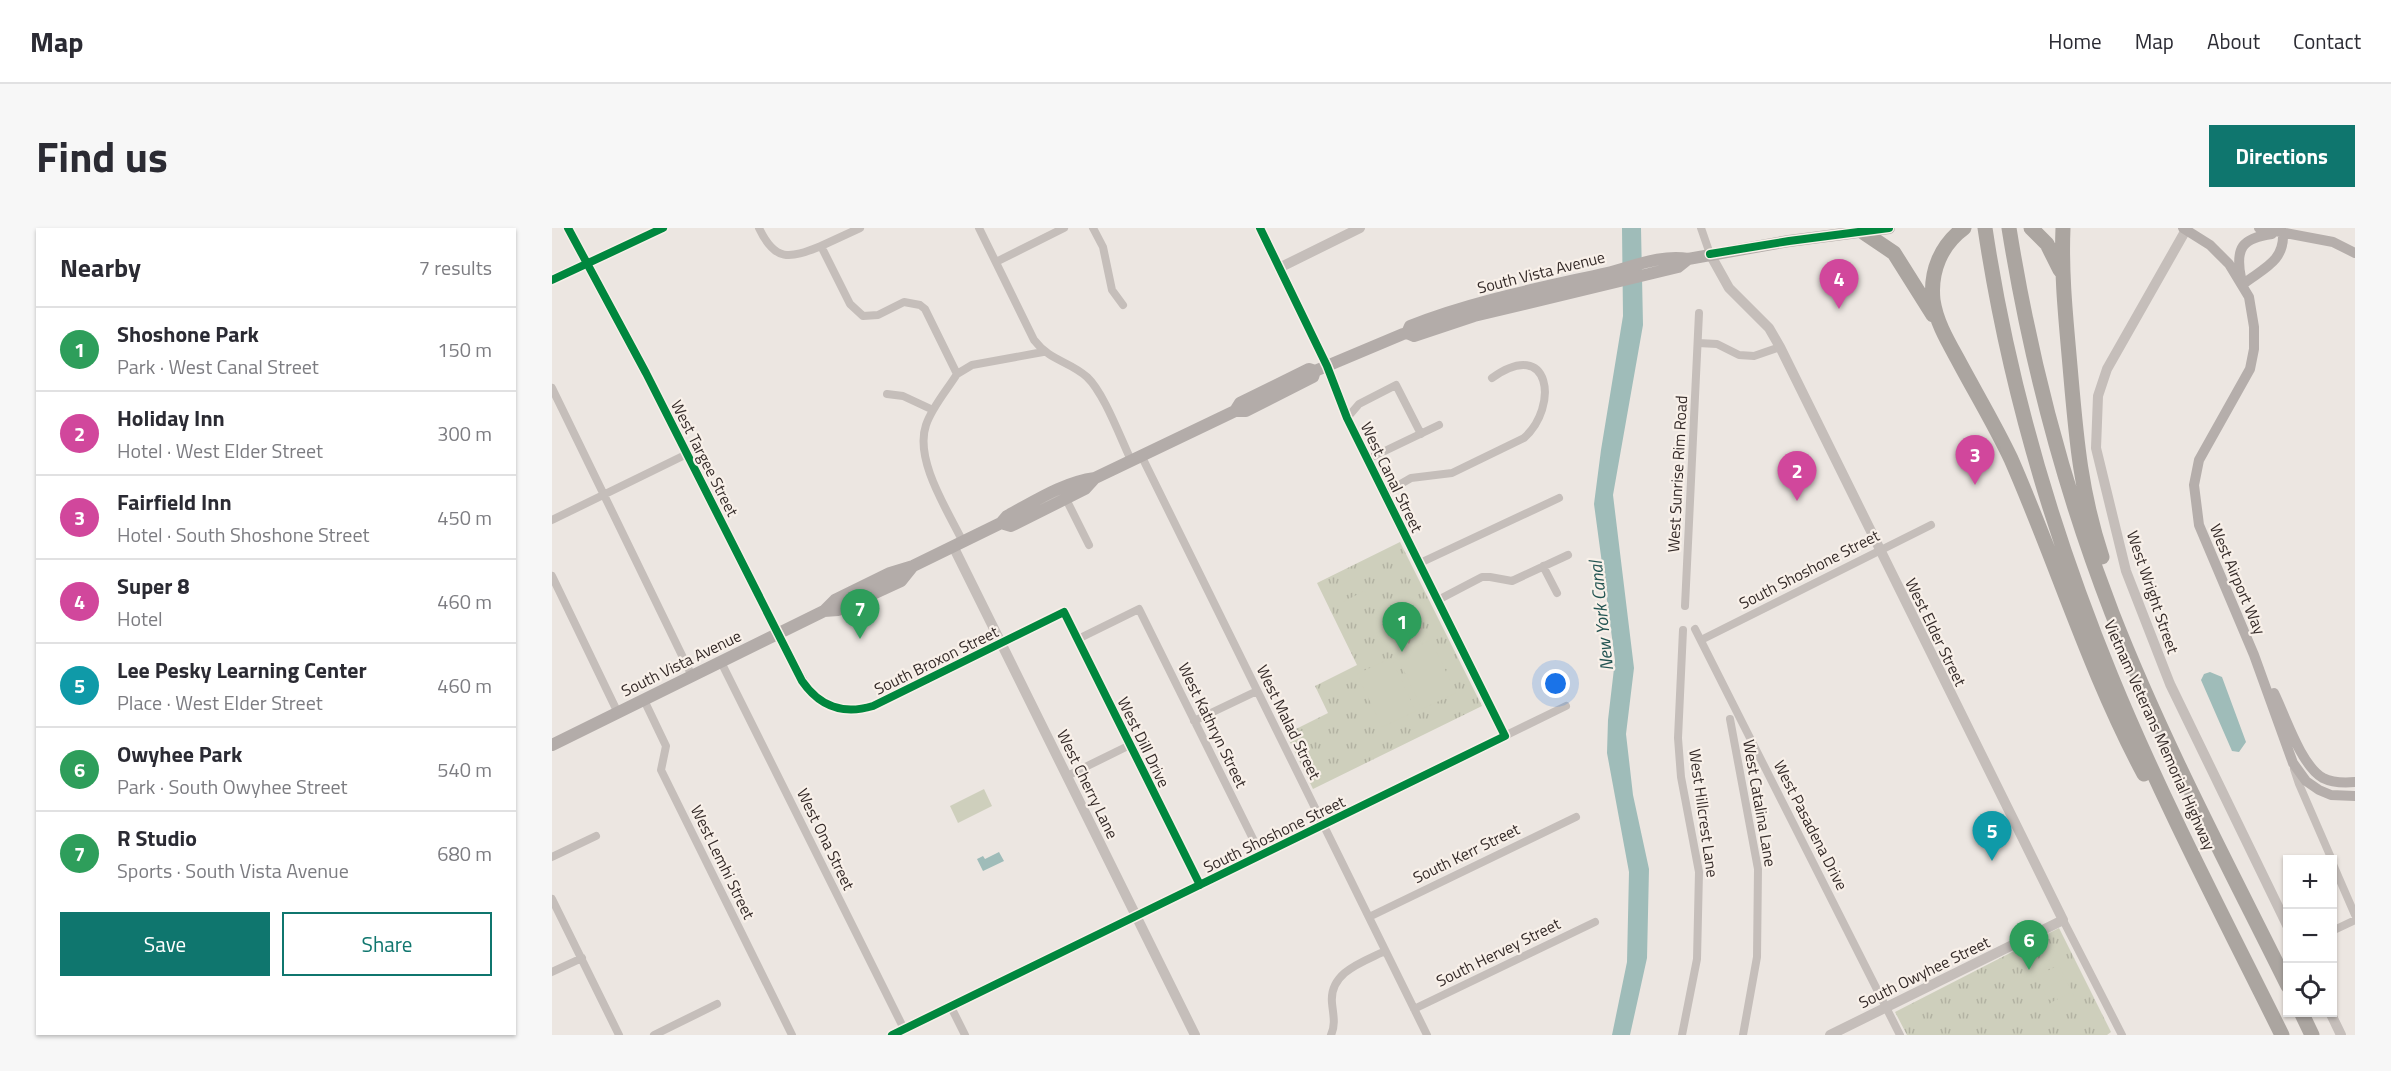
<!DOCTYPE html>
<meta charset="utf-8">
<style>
body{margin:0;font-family:"Titillium Web",sans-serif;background:#f7f7f7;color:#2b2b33}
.controls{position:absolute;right:18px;bottom:18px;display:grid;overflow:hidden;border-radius:0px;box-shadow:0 2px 4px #0004}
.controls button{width:54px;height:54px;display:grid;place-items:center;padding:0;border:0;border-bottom:2px solid #e1e1e2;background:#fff;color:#2b2b33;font:30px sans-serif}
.you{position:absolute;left:1004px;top:456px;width:21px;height:21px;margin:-15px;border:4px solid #fff;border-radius:50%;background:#1a73e8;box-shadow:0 0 0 9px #1a73e833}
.badge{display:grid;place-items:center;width:39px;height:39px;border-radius:50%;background:#0f766e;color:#fff;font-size:20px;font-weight:700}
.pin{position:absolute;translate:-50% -50px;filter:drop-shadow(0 2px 3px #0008)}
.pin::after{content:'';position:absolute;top:32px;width:21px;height:18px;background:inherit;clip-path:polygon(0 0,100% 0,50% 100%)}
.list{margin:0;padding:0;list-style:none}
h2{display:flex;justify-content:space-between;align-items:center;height:78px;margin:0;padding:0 24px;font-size:26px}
h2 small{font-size:20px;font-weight:400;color:#7c7c81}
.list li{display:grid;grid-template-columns:39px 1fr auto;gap:18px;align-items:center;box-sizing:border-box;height:84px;padding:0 24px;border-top:2px solid #e1e1e2}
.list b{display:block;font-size:22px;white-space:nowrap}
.list p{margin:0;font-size:20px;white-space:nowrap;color:#7c7c81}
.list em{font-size:20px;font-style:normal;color:#7c7c81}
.actions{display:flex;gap:12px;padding:18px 24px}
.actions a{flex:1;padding:14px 0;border:2px solid #0f766e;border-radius:0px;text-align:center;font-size:21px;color:#0f766e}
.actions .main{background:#0f766e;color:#fff}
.icon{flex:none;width:33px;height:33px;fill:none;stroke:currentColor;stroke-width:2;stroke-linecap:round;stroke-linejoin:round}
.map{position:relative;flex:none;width:1803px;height:807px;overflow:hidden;border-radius:0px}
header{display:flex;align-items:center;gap:36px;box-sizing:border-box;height:84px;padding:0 30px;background:#fff;border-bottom:2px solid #e1e1e2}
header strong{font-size:28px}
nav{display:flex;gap:33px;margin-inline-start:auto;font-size:21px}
.intro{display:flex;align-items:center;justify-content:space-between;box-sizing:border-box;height:144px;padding:0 36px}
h1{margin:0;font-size:42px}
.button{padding:15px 27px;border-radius:0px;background:#0f766e;color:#fff;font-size:21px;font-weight:700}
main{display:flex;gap:36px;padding:0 36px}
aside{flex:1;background:#fff;border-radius:0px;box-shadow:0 2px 4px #0004}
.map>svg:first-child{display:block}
.park{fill:url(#park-tufts)}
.garden{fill:#cecfbc}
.water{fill:#9fbcb9}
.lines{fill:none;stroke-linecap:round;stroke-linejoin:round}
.minor{stroke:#c5beba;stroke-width:8}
.tertiary{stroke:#c5beba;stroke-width:10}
.secondary{stroke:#b5aeab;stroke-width:10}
.primary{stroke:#b3aca9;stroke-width:12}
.motorway{stroke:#aba5a0;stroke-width:15}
.cycleway-casing{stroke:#f8f0e9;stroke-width:11}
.cycleway{stroke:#00873e;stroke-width:8}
.labels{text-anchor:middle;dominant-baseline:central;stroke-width:4.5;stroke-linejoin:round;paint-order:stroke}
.street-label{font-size:16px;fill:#352b29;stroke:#f8f0e9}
.water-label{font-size:18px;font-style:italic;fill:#225351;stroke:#f8f0e9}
</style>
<header>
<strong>Map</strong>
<nav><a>Home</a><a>Map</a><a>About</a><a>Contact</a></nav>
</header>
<div class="intro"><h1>Find us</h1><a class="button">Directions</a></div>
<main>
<aside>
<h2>Nearby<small>7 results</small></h2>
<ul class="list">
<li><span class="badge" style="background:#2e9e5b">1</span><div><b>Shoshone Park</b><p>Park · West Canal Street</p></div><em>150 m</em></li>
<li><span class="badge" style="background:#d1479c">2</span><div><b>Holiday Inn</b><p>Hotel · West Elder Street</p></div><em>300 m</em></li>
<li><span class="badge" style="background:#d1479c">3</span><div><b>Fairfield Inn</b><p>Hotel · South Shoshone Street</p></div><em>450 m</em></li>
<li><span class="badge" style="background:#d1479c">4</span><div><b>Super 8</b><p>Hotel</p></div><em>460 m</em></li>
<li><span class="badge" style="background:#0f9aa8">5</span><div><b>Lee Pesky Learning Center</b><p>Place · West Elder Street</p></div><em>460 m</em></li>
<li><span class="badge" style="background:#2e9e5b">6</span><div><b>Owyhee Park</b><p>Park · South Owyhee Street</p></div><em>540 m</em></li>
<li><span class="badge" style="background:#2e9e5b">7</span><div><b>R Studio</b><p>Sports · South Vista Avenue</p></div><em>680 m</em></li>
</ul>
<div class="actions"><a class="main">Save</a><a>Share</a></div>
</aside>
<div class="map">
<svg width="1803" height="807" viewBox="0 0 1803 807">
<defs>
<pattern id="park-tufts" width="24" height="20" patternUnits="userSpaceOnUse" patternTransform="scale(1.5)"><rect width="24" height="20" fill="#cecfbc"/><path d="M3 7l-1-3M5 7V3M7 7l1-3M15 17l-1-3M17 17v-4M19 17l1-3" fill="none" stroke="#b2b2a2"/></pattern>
</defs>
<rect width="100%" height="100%" fill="#ece6e1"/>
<path class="park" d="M848,314L930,478L761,561L734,506L776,485L763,458L805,437L765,355Z
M1507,700L1559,804L1555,807H1355L1343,784Z"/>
<path class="garden" d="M806,349L811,359L789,370L784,360Z
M812,363L818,373L796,384L791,374Z
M879,412L904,465L870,481L845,428Z
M839,430L864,483L830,499L805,446Z
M432,561L440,578L406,595L398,578Z
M1500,724L1505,734L1483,745L1478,735Z
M1507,737L1512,748L1490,759L1485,748Z
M1513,751L1519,761L1497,772L1491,762Z
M1520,764L1525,775L1503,786L1498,775Z"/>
<path class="water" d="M1070,0H1089L1091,97L1061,267L1082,440L1074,506L1081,567L1097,641L1095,730L1078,807H1060L1075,734L1077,644L1055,525L1056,492L1063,432L1042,276L1049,222L1071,88Z
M1658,444L1670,449L1694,514L1687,524L1680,523L1649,452L1652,446Z
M447,624L452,633L431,643L425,631L431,628L433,631Z"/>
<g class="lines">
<path class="minor" d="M207,0C223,34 237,31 269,18L298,76L311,88L326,87L352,74L368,77L373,81L405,146C395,162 380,179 374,197C362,232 396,283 411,314
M427,0L482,112C498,133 517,133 535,149C552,165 568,209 579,232
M541,0L551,19L560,62L571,77
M1149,0L1158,26
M269,18L308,0
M444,34L512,0
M1146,115L1165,116L1187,127L1202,128L1228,119
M405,146L420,137L491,124
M0,160L140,448
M335,166L351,168L381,182
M795,190L807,176L844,157L869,206
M589,227L875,807
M816,231L887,197
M833,265L859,250L900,245L972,210C1007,179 999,108 940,150
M514,271L537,317
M0,292L135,226
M868,335L1007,270
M991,338L1005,365
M0,348L66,485
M886,372L930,349H938L960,353L1016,327
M1133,378L1147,85
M1143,401L1348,807
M226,406L258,464C277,482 297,485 321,478L512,384L648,657
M526,411L587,381L709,627
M1149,412L1379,297
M169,434L352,801
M92,472L114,518L109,542L240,807
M1178,491L1206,641L1205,729L1191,807
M642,493L705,463
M1742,541L1747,556L1780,632
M515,548L578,517
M0,629L44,608
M1780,634L1803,687
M0,671L67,807
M817,689L1024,589
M1511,692L1570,807
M1780,703L1803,692
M0,744L30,730
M399,779L413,807
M862,781L1043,694
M102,807L165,776
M340,807L1014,478
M779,807C784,796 781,786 780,775C777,744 811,734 833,723
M1130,807L1145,731L1147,644L1129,549L1126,510L1131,402"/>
<path class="tertiary" d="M16,0L94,145L226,406
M708,0L775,138L795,190L953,508
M1635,0L1555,141L1546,168L1544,220L1574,343L1618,456L1736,699
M1158,26L1177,60L1217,100L1228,119L1511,692L1278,807
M727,40L808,0
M0,52L111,0
M401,318L643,807
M1778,784L1789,807"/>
<path class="secondary" d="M1631,0L1658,17L1677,36L1697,69L1702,99V121L1698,141L1647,232L1642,257L1647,297L1702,427L1741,535L1754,553L1767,562L1779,567L1803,568
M1707,0L1781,14L1803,25
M1689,50C1683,20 1690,10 1720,6
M1691,56C1712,40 1733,33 1731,4
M1722,465C1733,487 1749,538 1771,550C1781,555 1792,555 1803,554"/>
<path class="primary" d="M855,105L858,98C921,73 989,60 1055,45C1080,39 1110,26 1136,31L1237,13L1337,0
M683,183L688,175L757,141L763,143L851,106L855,105L862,108L922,88L1126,39L1136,31
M449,295L459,298L533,261L543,250
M272,383L286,382L349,353L361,338
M0,517L272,383L283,372L338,345L361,338L449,295L455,288C483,273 512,254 543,250L683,183H694L761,149L763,143"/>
<path class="motorway" d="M1412,0C1389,17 1378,43 1381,72C1384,93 1395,112 1405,130C1423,164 1443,197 1459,231C1505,336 1538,445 1592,546
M1433,0C1456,154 1500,304 1559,448C1609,570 1671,688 1730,807
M1457,0C1478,131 1512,261 1560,385C1610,513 1675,635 1736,758
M1479,0L1495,16L1508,42
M1511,0C1509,46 1514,92 1518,138C1524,207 1528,263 1550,329
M1311,4L1342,25L1381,87
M1749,784L1760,807"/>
<defs>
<path id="cycleway" d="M16,0L94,145L250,453C268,479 291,487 321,478L512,384L648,657
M1158,26L1237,13L1337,0
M0,52L111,0
M340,807L953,508L795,190L775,138L708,0"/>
</defs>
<use href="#cycleway" class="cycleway-casing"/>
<use href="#cycleway" class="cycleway"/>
</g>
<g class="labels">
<g class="street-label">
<text transform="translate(989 44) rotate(-14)">South Vista Avenue</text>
<text transform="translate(153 230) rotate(63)">West Targee Street</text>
<text transform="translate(1125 246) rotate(-87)">West Sunrise Rim Road</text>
<text transform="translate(840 249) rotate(64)">West Canal Street</text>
<text transform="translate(1257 341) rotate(-27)">South Shoshone Street</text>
<text transform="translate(1686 351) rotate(67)">West Airport Way</text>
<text transform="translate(1601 364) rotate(71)">West Wright Street</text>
<text transform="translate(1384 404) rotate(64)">West Elder Street</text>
<text transform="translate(384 432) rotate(-26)">South Broxon Street</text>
<text transform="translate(129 435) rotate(-26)">South Vista Avenue</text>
<text transform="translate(737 494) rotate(64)">West Malad Street</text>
<text transform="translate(661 497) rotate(64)">West Kathryn Street</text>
<text transform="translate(1608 507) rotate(66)">Vietnam Veterans Memorial Highway</text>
<text transform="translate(592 514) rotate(64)">West Dill Drive</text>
<text transform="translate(536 556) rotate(64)">West Cherry Lane</text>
<text transform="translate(1208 575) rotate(80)">West Catalina Lane</text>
<text transform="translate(1152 585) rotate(82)">West Hillcrest Lane</text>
<text transform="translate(1259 597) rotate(63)">West Pasadena Drive</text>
<text transform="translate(722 606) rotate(-26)">South Shoshone Street</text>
<text transform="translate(274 611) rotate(64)">West Ona Street</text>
<text transform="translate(914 625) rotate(-26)">South Kerr Street</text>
<text transform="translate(171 634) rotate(64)">West Lemhi Street</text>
<text transform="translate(946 724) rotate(-26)">South Hervey Street</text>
<text transform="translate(1372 744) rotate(-26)">South Owyhee Street</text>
</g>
<g class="water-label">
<text transform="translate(1049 388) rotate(-96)">New York Canal</text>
</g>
</g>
</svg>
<div class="controls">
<button>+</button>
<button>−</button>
<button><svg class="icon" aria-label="locate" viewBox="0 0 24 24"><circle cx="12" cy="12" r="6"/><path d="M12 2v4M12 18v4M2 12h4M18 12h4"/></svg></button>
</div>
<div class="you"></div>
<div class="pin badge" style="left:850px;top:424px;background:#2e9e5b">1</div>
<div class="pin badge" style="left:1245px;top:273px;background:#d1479c">2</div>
<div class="pin badge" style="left:1423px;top:257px;background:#d1479c">3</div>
<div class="pin badge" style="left:1287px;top:81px;background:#d1479c">4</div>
<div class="pin badge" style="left:1440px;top:633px;background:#0f9aa8">5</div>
<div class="pin badge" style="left:1477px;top:742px;background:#2e9e5b">6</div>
<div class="pin badge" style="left:308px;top:411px;background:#2e9e5b">7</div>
</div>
</main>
